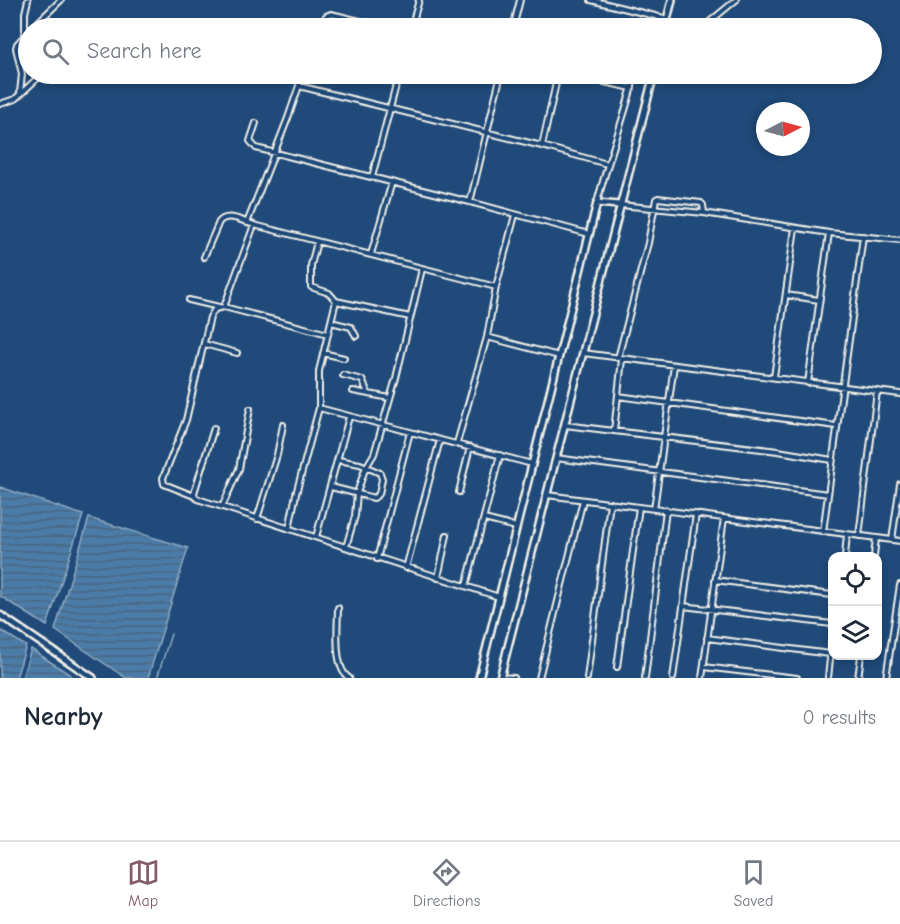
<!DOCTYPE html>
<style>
body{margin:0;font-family:"Comic Neue",sans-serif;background:#f2f2f3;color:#1f2937}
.controls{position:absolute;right:18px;bottom:18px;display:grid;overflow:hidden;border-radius:12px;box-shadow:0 3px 9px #0003}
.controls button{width:54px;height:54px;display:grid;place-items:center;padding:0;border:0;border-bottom:2px solid #e0e1e3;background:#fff;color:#1f2937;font:30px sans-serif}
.compass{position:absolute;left:756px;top:102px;width:54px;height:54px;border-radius:50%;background:#fff;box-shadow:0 3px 9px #0003;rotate:84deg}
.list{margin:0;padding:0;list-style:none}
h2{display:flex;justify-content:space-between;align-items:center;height:78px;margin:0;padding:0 24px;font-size:26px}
h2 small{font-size:20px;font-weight:400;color:#747a83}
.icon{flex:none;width:33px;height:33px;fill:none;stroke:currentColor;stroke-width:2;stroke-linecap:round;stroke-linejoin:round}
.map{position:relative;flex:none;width:900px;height:678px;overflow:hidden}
.search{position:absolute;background:#fff;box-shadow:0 3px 9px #0003;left:18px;right:18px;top:18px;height:66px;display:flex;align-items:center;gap:15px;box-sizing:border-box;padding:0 21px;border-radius:33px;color:#747a83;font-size:22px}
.sheet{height:162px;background:#fff}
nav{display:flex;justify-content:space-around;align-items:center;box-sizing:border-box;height:84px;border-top:2px solid #e0e1e3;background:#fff;font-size:16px;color:#747a83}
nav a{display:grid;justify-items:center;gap:3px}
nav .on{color:#845c67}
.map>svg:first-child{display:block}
.water{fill:url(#water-rules);stroke:#8faac2;stroke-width:1.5}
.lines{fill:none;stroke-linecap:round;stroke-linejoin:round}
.stream{stroke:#8faac2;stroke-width:1.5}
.street-casing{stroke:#f4f1e8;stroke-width:8}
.secondary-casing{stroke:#f4f1e8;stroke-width:10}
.street{stroke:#1f4a7a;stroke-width:4}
.secondary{stroke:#1f4a7a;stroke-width:5}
</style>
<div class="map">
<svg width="900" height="678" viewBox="0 0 900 678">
<defs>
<pattern id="water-rules" width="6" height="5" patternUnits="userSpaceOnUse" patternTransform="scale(1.5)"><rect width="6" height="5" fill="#4b7ba8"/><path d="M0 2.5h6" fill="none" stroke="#4a647c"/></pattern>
</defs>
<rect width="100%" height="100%" fill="#1f4a7a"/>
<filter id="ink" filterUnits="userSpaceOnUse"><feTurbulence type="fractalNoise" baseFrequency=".0167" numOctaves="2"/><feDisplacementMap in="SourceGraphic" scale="12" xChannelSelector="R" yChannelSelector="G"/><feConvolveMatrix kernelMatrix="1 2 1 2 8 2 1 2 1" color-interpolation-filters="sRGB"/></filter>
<g filter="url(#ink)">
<path class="water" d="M0,487L83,515L47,626L0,596Z
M89,518L188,548L148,678H126L55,630Z
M0,630L26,646L16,678H0Z
M31,649L75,678H22Z"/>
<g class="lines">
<path class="stream" d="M157,678L171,634"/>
<defs>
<path id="street" d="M591,0L667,19
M32,28L61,0
M320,28L326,16L331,14L389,28
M411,28L419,0
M513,28L520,0
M659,28L660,17
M702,28L736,0
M25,35V13L28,0
M568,74L632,88
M299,86L542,146L607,164
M20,93L22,74L16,48L17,44L28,32
M0,104L15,99L42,74
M256,123L250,141L256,148L470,202L589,234
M542,146L558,74
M372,177L399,74
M470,202L501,74
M597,203C608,159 625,117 635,74
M620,205L704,213L829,233L900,240
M247,223L288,118L303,74
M317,242L311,265V287L329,293L336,301L410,317
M371,254L392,182
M204,257L219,222C227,212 243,221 254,225L496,287
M786,295L819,300
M189,300L219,307
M224,307L254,225
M331,322L351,327L356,336
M487,337L559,356
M204,344L237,353
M323,353L344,358
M583,353L900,394
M618,358L648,243L656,199L658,198L701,203L703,205L704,213
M343,375L362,380L368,393
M774,377L795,228
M808,383L829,233
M353,391L390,398
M618,396L836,426
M319,408L532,464
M565,425L778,451L832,460
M214,428L194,493L195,497L198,499L499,597
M614,431L622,359
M457,443L487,337L496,287L515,215
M556,458L828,494
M331,487L374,498L379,494L382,479L380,473L360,464L338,460
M459,492L470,447
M547,495L900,541
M194,496L164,484L163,478L186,420L210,317L215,309L224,307L328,334L336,301
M222,507L239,469L250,409
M654,509L674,365
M257,519L277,455L283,425
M484,519L516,527
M289,529L296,494L319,408V371L328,334
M823,532L863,236
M859,536L877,391
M316,537L349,417
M892,540L900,484
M346,547L355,516L357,493L365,469L374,454L396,378L422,269
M845,556L847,534
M874,556L876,538
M377,559L410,432
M406,568L440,440
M438,578L447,535
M715,580L832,595
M466,586L500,455
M683,606L832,624
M338,608C338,625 333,668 349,678
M707,638L830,654
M617,667L639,507
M704,667L797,678
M500,677L514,678
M539,678L583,500
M587,678L610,503
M645,678L666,510
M673,678L696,514
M702,678L724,518
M828,678L832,640
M858,678L861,656
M886,678L900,585"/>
<path id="secondary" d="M665,28L672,0
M0,615L93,678
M479,678L597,203L619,205
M500,678L654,74"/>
</defs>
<use href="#street" class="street-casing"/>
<use href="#secondary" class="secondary-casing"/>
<use href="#street" class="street"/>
<use href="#secondary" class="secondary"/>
</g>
</g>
</svg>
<div class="controls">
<button><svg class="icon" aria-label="locate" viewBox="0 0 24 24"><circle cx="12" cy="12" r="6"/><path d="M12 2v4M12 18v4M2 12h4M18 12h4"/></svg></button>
<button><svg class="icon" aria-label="layers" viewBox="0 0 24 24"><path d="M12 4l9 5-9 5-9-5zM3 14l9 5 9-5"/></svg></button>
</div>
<svg class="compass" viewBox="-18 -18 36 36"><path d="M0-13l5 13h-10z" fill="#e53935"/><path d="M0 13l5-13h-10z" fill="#747a83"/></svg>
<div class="search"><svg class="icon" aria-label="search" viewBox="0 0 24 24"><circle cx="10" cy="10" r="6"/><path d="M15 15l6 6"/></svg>Search here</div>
</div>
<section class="sheet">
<h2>Nearby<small>0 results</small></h2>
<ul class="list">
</ul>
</section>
<nav>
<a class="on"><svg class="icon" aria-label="map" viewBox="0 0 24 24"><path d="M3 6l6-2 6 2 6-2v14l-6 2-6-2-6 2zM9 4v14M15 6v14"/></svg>Map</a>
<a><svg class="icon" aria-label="directions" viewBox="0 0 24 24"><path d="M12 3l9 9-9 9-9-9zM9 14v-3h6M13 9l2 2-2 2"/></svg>Directions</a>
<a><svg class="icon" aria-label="saved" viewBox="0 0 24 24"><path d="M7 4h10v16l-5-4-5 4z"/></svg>Saved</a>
</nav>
